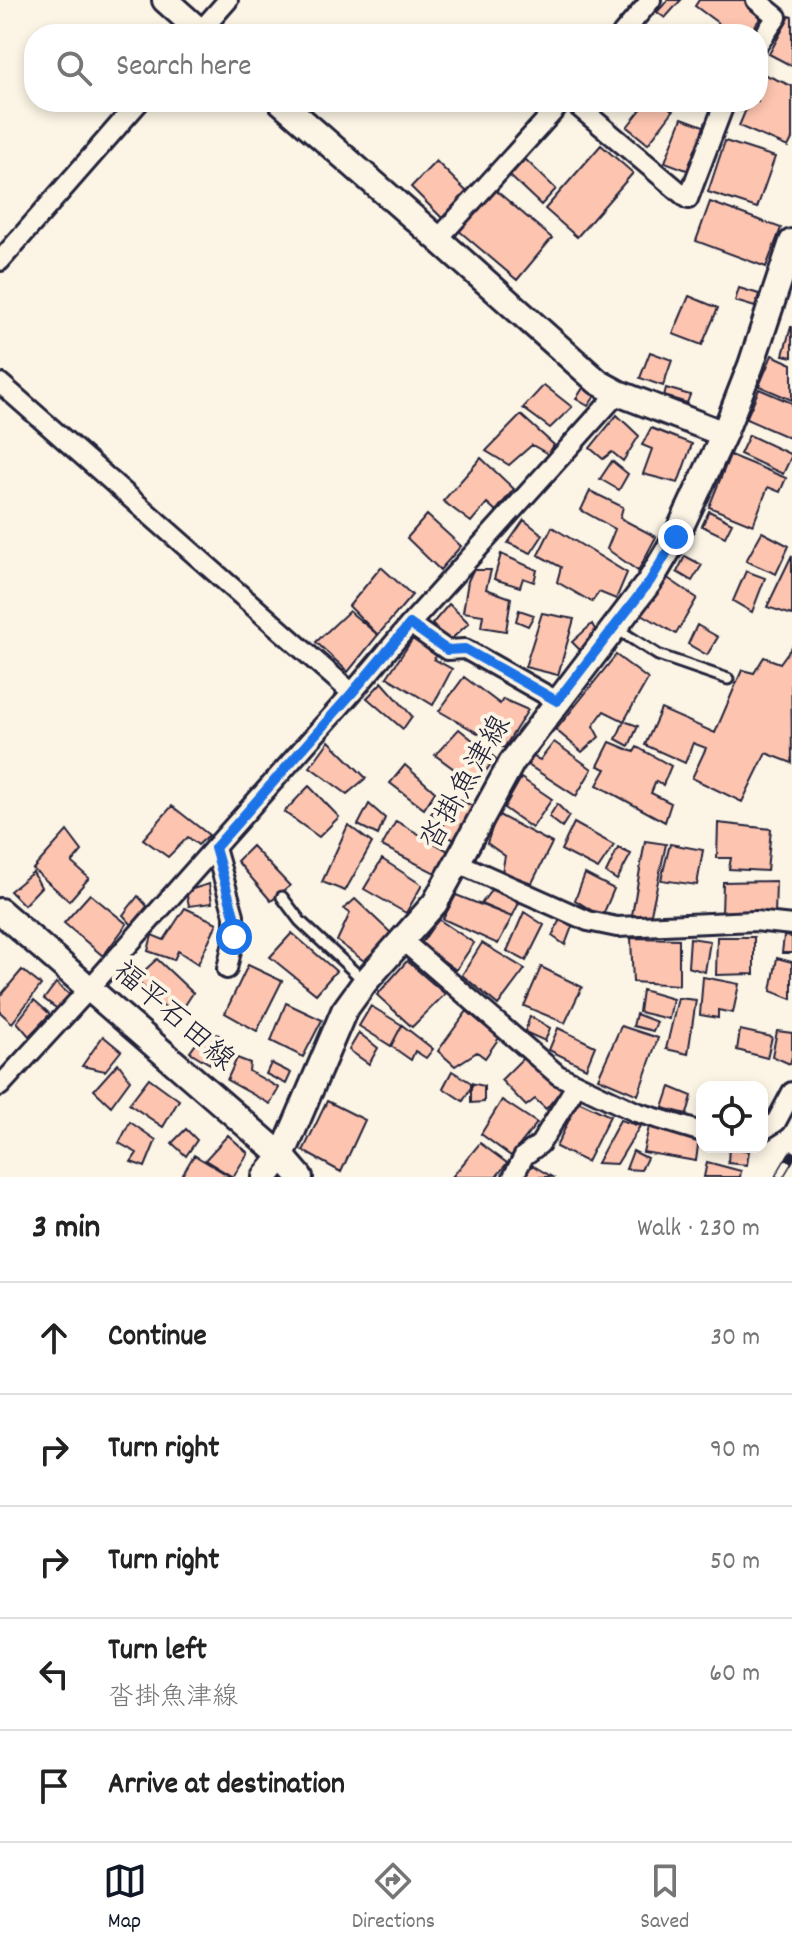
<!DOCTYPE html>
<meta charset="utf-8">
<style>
body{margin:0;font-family:Dekko,"Klee One",sans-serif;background:#f6f6f6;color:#222}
.controls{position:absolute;right:24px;bottom:24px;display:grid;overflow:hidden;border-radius:16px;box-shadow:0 4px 12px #0003}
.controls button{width:72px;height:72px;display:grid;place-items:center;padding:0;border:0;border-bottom:2px solid #e0e0e0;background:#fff;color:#222;font:40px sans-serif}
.stop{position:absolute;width:24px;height:24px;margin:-18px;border:6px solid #1a73e8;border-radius:50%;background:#fff}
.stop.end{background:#1a73e8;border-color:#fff;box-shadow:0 2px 8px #0008}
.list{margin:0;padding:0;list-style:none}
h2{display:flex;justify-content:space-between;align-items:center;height:104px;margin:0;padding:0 32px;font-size:34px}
h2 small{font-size:26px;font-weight:400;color:#767676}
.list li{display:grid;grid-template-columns:52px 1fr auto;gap:24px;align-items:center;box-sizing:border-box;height:112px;padding:0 32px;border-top:2px solid #e0e0e0}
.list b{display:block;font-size:30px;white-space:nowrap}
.list p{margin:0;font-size:26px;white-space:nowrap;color:#767676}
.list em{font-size:26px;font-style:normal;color:#767676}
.icon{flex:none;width:44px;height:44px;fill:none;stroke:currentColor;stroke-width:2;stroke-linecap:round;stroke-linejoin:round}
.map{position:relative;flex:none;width:792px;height:1177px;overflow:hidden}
.search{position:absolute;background:#fff;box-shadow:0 4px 12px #0003;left:24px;right:24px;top:24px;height:88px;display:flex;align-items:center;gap:20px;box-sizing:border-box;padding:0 28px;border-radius:32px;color:#767676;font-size:30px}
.sheet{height:664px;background:#fff}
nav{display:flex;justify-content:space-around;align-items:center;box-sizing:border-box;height:112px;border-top:2px solid #e0e0e0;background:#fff;font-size:22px;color:#767676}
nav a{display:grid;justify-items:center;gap:4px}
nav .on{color:#111827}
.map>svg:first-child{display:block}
.building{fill:#fdc5b0;stroke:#22223b;stroke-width:2}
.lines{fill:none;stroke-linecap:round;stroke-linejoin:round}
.lane-casing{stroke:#22223b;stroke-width:15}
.street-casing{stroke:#22223b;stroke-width:24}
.secondary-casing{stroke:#22223b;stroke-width:30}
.lane{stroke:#fcf5e5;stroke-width:9}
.street{stroke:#fcf5e5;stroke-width:18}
.secondary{stroke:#fcf5e5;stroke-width:24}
.rail-casing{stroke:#22223b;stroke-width:9}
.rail{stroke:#fcf5e5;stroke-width:6;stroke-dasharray:18;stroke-linecap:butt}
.route{stroke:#1a73e8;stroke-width:10}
.labels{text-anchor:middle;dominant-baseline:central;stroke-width:8;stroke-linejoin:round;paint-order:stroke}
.street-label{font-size:30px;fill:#22223b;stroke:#fcf5e5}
</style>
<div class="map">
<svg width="792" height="1177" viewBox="0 0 792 1177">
<rect width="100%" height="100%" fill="#fcf5e5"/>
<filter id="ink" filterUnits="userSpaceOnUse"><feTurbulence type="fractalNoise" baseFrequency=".0125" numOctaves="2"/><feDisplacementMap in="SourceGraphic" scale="16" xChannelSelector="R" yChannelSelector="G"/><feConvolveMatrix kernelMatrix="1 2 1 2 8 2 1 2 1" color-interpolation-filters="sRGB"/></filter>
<g filter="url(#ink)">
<path class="building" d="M668,0H681L665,18L657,12Z
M699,0H745L764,13L749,34H733L695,6Z
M790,16L792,17V66L769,54Z
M761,73L792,86V139L788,147L739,126L749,102H758V81Z
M506,102H526L516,112Z
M647,102H662L673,111L648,144L627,127Z
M682,118L709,128L692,172L665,162Z
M725,141L775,157L757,208L708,192Z
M601,145L633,173L577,237L545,209Z
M525,159L556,189L541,205L510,176Z
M436,161L467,192L442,218L411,187Z
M493,188L552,238L517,280L458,230Z
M710,202L781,228L766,267L696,241Z
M739,288L759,294L755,307L735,301Z
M689,296L718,308L702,345L673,334Z
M791,327H792V357L783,355Z
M650,352L672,360L663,386L640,378Z
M772,355L792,364V400L759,386Z
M544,385L572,407L550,428L523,408Z
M583,388L595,396L588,406L576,399Z
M666,388L690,395L687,403L664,396Z
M759,389L792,403V439L746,419Z
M521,415L554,445L548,454L532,445L509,465L486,451Z
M617,415L639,436L623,461L612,452L603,459L590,448Z
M651,428L692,444L678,483L643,474L652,449L642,445Z
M749,435L792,455L783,474L740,454Z
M730,455L786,478L780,492L768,487L753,525L709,507Z
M481,458L514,489L496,511L487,503L471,522L443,501Z
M612,461L628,474L619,490L600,479Z
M590,491L623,507L620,518L656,537L638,571L607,549L615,529L581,510Z
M709,511L732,523L725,537L702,526Z
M427,515L461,546L440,570L407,538Z
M524,520L543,535L531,553L508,543Z
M552,527L627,573L616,599L599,592L592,602L557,582L561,567L538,555Z
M762,532L789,546L776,574L746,561Z
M501,554L537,570L534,582L523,578L520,587L494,579Z
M792,555V615L767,607Z
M685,556L702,565L692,581L677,572Z
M381,567L412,595L378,635L349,606Z
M473,570H491L486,589L511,598L506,631L481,627L483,615L463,612L468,581Z
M746,571L765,578L752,612L733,601Z
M666,577L697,598L676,634L642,614Z
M449,604L469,623L448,642L432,624Z
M519,610L534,615L528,626L516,621Z
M349,611L378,635L348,672L316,642Z
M542,613L574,619L558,675L525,667Z
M592,624L598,635L581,651L572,642Z
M697,625L718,637L707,655L688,644Z
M414,637L438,651L434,659L452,669L433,705L387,677Z
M791,648L792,763L766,753L742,802L692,778L706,748L693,743L685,763L645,745L661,709L715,733L742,670L754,673L764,657L780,663Z
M616,655L648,679L624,721L604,711L593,726L599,737L582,752L556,730Z
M464,677L500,704L503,699L528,710L504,748L439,711Z
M382,682L412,716L403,729L367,698Z
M624,721L638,726L629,746L616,739Z
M459,729L495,758L476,785L435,755Z
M329,741L366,778L347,794L310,767Z
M554,742L592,769L576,796L528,765L532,756L540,760Z
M610,742L634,752L637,747L671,766L663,785L656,781L651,793L671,803L665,822L597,785L606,769L598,766Z
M405,765L435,792L424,809L390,783Z
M521,778L552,799L532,828L504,808Z
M309,786L339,817L319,837L284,812Z
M446,792L474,807L455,840L440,833L446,821L431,814Z
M369,804L385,818L378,835L358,825Z
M557,804L569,816L562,827L549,817Z
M172,806L209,835L198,845L188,837L168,857L143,839Z
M497,814L552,843L532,883L502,872L505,856L487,843Z
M396,821L448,851L437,874L382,846Z
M574,823L614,845L598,869L561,850Z
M718,823L771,829L767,871L729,869L731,858H717Z
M348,825L372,843L345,891L322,882Z
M67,831L82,851L72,863L89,878L69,901L33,869Z
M645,841L666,844L650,918L632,915Z
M670,844L703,850L697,885L661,880Z
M252,846L290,886L271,901L237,861Z
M618,848L631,854L617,880L606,873Z
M382,859L422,885L406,913L364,889Z
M33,872L41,887L24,905L10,891Z
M585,874L614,889L602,917L575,900Z
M776,881L775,916L722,913L723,882Z
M209,884L212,903L189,906L186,891Z
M492,889L519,903L512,917L481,904Z
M90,894L127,924L103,956L64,923Z
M456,895L512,917L498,944L443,919Z
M138,896L147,906L132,925L123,915Z
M355,899L392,934L364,961L337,941L350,913L344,909Z
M185,908L217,923L198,964L178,951L174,960L148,951L152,935L164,940Z
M524,912L544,925L526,961L507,951Z
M438,919L474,943L456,970L421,944Z
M560,919L573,924L565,945L552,936Z
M292,933L336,971L316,994L270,957Z
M784,936L792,937V953H782Z
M717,937H754V974L716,975Z
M631,938L679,939V985L633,982Z
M690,938L710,941L705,972L688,967Z
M482,943L525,969L498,1005L462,975Z
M777,958L792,962V999L771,991Z
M157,959L193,993L176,1019L135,979Z
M123,961L135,979L127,989L110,976Z
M407,961L445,994L412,1027L377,995Z
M248,965L282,981L257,1031L225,1013Z
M541,967L582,987L565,1023L524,1006Z
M22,970L41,985L12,1023L0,1012V996Z
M703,977L739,984L733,1013L718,1010V1018L700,1015Z
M56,983L70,995L59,1010L44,999Z
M642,990L673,999L669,1019L639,1012Z
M678,998L696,1000L688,1054L666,1049Z
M34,1000L50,1014L29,1036L17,1022Z
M286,1003L322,1020L303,1057L271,1041Z
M371,1006L402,1025L391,1046L359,1026Z
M467,1011L499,1038L485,1058L477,1052L455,1066L438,1051Z
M636,1014L657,1022L653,1031L633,1026Z
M530,1016L550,1028L545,1041L525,1032Z
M402,1025L433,1049L426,1058L415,1051L411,1060L391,1046Z
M621,1026L658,1038L638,1095L598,1078Z
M558,1028L595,1046L586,1068L549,1050Z
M206,1030L219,1035L210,1064L190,1052Z
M740,1030L772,1037L767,1058L737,1050Z
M777,1031L792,1033V1056L790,1064L772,1056Z
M359,1033L378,1048L369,1064L349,1050Z
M103,1036L121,1051L105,1071L82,1066Z
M237,1058L250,1063L249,1071L279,1088L270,1104L227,1080Z
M523,1058L562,1089L546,1109L535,1099L526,1106L501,1080Z
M118,1063L130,1080L111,1106L94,1090Z
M271,1063L291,1073L286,1084L266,1074Z
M452,1071L473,1084L463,1101L443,1088Z
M149,1078L179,1100L163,1127L129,1104Z
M471,1083L484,1086V1102L471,1103Z
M670,1087L692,1096L687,1114L663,1108Z
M502,1100L537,1123L511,1156L481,1134Z
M327,1101L365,1120L341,1172L303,1151Z
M578,1101L610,1116L587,1162L556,1147Z
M620,1120L640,1126L617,1164L597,1163Z
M130,1122L156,1140L145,1167L131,1162L137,1153L119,1143Z
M649,1127L699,1138L696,1161L643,1152Z
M186,1129L197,1140L186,1156L172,1143Z
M228,1135L248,1153L233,1177L205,1160Z
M480,1143L507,1163L496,1177H452Z
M729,1147L749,1151L747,1165L728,1163Z
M633,1151L647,1158L641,1170L626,1169Z
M194,1155L231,1177H181Z
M707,1162L741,1171L740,1177H704Z
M532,1165L552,1177H524Z"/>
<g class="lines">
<defs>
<path id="lane" d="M617,629L658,655L728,679
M282,897L300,921L363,980"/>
<path id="street" d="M756,0L777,17L758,44
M198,34L228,0
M622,34L651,0
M573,102L688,199L725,102
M438,239L562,102
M0,261L139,102
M0,383L352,693
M410,624L447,650L465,649L557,701
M215,848L234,915V937L227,969
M458,863L588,921L617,927L755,921L792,925
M402,940L558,1075L636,1112L702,1132
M0,1086L89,989L352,693L410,624L618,393
M762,1131L776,1122L792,1092
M513,1177L524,1156L540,1144L577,1084"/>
<path id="secondary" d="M165,0L203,34
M281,102L438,239L598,382L618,393L724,434
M0,911L282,1156L300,1177
M265,1177L282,1156L344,1011L365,982L435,903L512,762L650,581L676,537L724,434L751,365L792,242"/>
</defs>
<use href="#lane" class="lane-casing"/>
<use href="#street" class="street-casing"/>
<use href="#secondary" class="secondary-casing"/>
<use href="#lane" class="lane"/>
<use href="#street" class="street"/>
<use href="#secondary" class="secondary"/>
<defs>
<path id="rail" d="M779,1177L792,1155"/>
</defs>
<use href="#rail" class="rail-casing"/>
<use href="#rail" class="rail"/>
</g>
</g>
<g class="lines" filter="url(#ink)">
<path class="route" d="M234,937V915L215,848L352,693L410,624L447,650L465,649L557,701L650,581L676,537"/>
</g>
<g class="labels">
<g class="street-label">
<text transform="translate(468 784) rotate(-60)">沓掛魚津線</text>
<text transform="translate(172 1018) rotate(41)">福平石田線</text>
</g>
</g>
</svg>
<div class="controls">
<button><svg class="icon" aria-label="locate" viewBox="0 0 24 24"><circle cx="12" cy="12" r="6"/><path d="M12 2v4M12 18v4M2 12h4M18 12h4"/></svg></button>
</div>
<div class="stop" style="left:234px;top:937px"></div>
<div class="stop end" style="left:676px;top:537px"></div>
<div class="search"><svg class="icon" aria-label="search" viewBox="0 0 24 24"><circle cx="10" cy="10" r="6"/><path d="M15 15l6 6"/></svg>Search here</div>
</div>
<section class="sheet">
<h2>3 min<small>Walk · 230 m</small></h2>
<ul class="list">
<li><svg class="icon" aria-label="ahead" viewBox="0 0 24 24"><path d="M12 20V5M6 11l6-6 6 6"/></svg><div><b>Continue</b></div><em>30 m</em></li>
<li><svg class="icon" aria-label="right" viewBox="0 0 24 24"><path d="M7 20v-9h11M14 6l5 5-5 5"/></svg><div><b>Turn right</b></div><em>90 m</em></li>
<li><svg class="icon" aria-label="right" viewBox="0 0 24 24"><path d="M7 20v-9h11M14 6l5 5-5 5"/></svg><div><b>Turn right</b></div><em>50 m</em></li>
<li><svg class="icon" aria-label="left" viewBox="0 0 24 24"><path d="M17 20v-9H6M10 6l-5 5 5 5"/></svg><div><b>Turn left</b><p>沓掛魚津線</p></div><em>60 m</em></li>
<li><svg class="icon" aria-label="arrive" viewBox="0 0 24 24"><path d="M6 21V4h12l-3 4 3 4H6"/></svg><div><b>Arrive at destination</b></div></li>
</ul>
</section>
<nav>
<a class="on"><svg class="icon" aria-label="map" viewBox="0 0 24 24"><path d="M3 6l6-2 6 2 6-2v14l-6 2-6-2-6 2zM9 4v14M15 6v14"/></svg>Map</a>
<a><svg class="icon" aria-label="directions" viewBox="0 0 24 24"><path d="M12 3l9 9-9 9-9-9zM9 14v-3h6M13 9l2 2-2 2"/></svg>Directions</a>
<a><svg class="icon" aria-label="saved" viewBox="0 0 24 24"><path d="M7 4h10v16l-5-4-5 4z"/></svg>Saved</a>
</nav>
